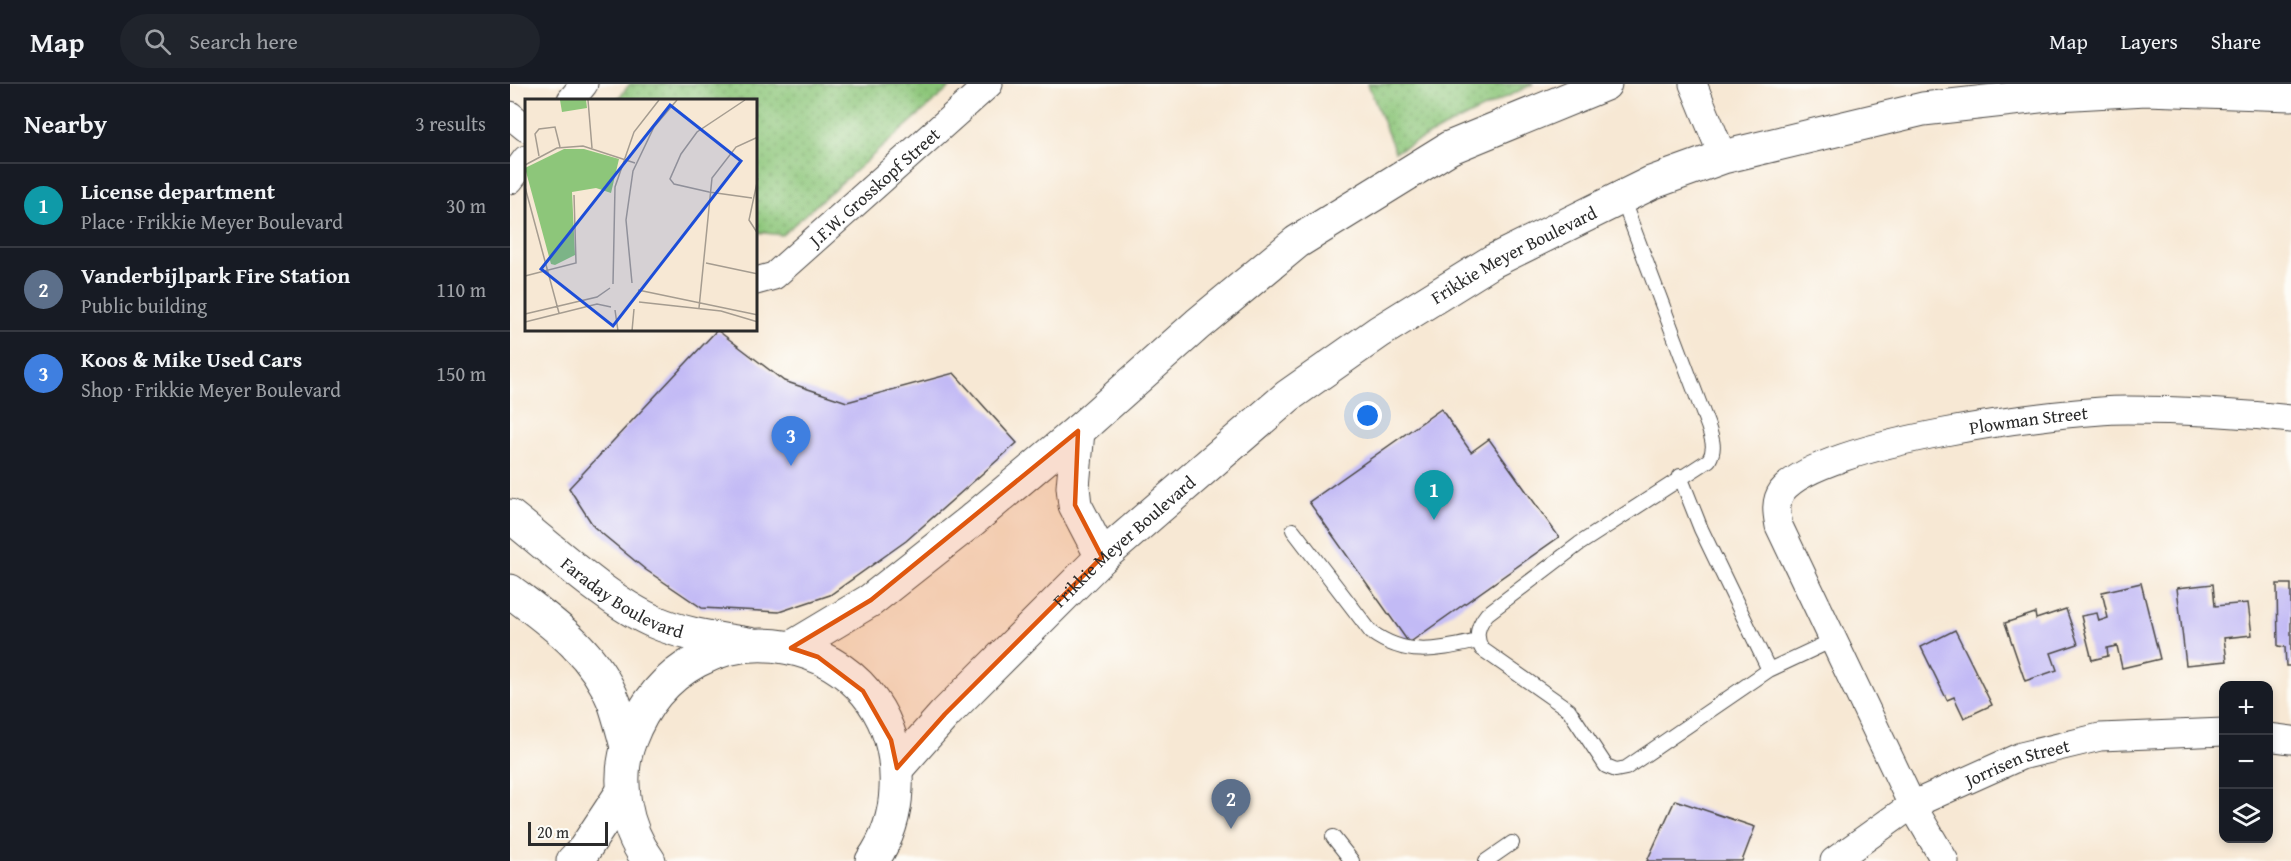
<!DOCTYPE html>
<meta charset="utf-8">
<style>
body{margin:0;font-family:"Gentium Book Plus",serif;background:#20242c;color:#f1f3f6}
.controls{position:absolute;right:18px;bottom:18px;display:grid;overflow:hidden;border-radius:12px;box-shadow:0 3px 9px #0003}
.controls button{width:54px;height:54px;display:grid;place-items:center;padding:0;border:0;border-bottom:2px solid #363941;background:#171b24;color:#f1f3f6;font:30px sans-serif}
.scale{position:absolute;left:18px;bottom:15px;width:80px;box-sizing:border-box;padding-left:6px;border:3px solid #2b2b2b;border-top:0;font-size:16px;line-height:21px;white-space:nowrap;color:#2b2b2b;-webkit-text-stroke:4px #fdfcf7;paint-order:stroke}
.you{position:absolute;left:858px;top:332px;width:21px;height:21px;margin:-15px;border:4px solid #fff;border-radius:50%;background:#1a73e8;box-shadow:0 0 0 9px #1a73e833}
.badge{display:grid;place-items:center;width:39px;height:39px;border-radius:50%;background:#d690ce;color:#fff;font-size:20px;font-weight:700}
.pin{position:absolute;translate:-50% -50px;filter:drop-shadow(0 2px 3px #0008)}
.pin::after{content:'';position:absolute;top:32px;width:21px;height:18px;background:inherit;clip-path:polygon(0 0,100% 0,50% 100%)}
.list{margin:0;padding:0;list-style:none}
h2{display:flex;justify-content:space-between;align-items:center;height:78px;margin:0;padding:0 24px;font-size:26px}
h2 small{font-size:20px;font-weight:400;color:#9ea1a6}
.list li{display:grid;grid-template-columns:39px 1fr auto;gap:18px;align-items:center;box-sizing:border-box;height:84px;padding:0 24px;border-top:2px solid #363941}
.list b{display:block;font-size:22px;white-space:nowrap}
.list p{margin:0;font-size:20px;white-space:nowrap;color:#9ea1a6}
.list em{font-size:20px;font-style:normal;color:#9ea1a6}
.icon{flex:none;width:33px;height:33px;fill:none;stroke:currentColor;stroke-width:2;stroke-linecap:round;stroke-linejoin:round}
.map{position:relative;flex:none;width:1781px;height:777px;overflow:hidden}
header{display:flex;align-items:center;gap:36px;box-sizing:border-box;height:84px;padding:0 30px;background:#171b24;border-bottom:2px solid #363941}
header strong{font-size:28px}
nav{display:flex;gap:33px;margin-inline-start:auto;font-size:21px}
.search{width:420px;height:54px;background:#20242c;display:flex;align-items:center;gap:15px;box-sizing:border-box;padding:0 21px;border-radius:33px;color:#9ea1a6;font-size:22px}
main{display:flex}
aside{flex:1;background:#171b24}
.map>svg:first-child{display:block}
.park{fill:url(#park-dots);stroke:#5c7852;stroke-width:1.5}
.building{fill:#c2baf5}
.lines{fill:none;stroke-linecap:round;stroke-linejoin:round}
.service-casing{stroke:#4a4744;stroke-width:16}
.minor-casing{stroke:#4a4744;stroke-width:29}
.tertiary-casing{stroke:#4a4744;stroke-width:35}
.secondary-casing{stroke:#4a4744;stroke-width:35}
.service{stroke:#fff;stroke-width:14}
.minor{stroke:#fff;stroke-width:27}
.tertiary{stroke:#fff;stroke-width:33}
.secondary{stroke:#fff;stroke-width:33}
.marked{fill:#df570e;fill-opacity:0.2;stroke:#df570e;stroke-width:4.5;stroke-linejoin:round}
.labels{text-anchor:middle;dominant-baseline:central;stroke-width:4.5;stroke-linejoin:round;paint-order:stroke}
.street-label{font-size:18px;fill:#2b2b2b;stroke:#fdfcf7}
.inset-road{fill:none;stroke:#a59c90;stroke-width:1.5}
.view{fill:#1d4ed8;fill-opacity:0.15;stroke:#1d4ed8;stroke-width:3}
.inset-edge{fill:none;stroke:#2b2b2b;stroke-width:3}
</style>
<header>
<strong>Map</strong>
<div class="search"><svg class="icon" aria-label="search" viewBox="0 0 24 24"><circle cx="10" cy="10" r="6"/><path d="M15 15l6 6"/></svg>Search here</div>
<nav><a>Map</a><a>Layers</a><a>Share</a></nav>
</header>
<main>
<aside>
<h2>Nearby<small>3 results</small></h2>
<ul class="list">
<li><span class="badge" style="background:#0f9aa8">1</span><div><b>License department</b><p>Place · Frikkie Meyer Boulevard</p></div><em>30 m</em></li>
<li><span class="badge" style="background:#5c6f8a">2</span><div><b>Vanderbijlpark Fire Station</b><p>Public building</p></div><em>110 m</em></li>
<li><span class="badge" style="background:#3f7fe0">3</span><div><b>Koos &amp; Mike Used Cars</b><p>Shop · Frikkie Meyer Boulevard</p></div><em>150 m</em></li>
</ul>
</aside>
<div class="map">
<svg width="1781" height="777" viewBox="0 0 1781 777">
<defs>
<pattern id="park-dots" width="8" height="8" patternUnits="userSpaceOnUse" patternTransform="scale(1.5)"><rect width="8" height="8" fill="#8dc67a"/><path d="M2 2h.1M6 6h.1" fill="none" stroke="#73a164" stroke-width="1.8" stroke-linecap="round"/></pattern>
</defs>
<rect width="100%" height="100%" fill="#fdfcf7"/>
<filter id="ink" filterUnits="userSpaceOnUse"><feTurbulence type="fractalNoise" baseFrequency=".0167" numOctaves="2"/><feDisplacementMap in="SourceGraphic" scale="12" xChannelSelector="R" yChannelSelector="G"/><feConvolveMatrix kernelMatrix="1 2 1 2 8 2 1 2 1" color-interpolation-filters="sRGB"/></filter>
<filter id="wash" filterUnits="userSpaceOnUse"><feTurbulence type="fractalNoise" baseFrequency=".008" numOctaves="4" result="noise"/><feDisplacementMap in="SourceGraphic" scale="24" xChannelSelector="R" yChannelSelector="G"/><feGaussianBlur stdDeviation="1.35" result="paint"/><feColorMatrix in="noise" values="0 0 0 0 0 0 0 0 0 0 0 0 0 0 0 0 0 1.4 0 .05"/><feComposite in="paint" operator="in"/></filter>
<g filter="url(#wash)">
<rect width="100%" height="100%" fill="#f7e8d4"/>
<path class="park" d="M120,0H444L272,151L246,148V16H107Z
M858,0H1023L885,68Z"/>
<g id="blocks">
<path class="building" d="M207,246L274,297L337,318L444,289L507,359L396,457L320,511L269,528L192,524L136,486L84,443L59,404Z
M931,325L961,368L979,355L1049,453L899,559L799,418Z
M1631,499L1650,575L1612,584L1607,562L1597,564L1598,572L1582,576L1571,532L1587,529L1589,537L1598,534L1592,508Z
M1703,500L1705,522L1738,519L1742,551L1714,554L1717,577L1676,581L1667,504Z
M1767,500H1781V582H1776L1775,563L1768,562Z
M1556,525L1568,560L1541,569L1547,586L1515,597L1495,539L1525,529L1526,535Z
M1445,546L1482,621L1454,634L1444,613L1437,616L1411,563Z
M1165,716L1245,743L1232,777H1137Z"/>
</g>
</g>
<g filter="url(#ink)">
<use href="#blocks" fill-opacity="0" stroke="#4a4744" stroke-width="1.5"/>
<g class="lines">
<defs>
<path id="service" d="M1112,114L1198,342C1202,355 1206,364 1199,376L1069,460L977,530C968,541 964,552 972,565L1059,626L1096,682L1106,686L1116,684L1259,586L1323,556
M1170,392L1191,445L1259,586
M783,446L861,548C897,574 927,566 968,557
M823,753L842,777
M976,777L1002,759"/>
<g id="minor">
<path d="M1183,0L1213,73"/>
<path d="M61,16L74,0"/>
<path d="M0,31L16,44"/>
<path d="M0,96L16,75"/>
<path id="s1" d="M246,197L264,192L479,0"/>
<path d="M1758,653L1781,656"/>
<path id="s2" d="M1324,777L1402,721L1511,672L1590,653L1714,648"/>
<path id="s3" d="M1435,777L1402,721L1269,442C1267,431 1264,418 1272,407C1310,358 1552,326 1617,326C1672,326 1727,329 1781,335"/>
</g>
<g id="tertiary">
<path id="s4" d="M0,432C41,464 98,518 145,538C175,551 208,555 239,560"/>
<path d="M0,507C41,538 84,567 104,618C109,632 113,648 117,663"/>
</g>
<g id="secondary">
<path d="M568,347L563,403L565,421L592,473"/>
<path d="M281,564L361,516L461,437L568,347L688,240L787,158L939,64L1095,0"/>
<path id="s5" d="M387,684L435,630L592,473L778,312L869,248L983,177L1141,99L1213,73L1413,25L1547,10L1636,5L1781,10"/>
<path d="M63,777L74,766L113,707"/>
<path d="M139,777C115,745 105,695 120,656C178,503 394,546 386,705C385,731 377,756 362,777"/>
</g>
</defs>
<use href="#service" class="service-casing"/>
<use href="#minor" class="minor-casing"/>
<use href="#tertiary" class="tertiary-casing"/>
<use href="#secondary" class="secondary-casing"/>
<use href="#service" class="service"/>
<use href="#minor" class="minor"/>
<use href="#tertiary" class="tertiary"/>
<use href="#secondary" class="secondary"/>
</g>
</g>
<path class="marked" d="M568,347L565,421L592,473L435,630L387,684L381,656L353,607L308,573L281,564L361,516Z"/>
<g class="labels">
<g class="street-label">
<text stroke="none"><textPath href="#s1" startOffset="153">J.F.W. Grosskopf Street</textPath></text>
<text stroke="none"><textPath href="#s5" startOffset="807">Frikkie Meyer Boulevard</textPath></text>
<text stroke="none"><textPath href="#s3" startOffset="670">Plowman Street</textPath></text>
<text stroke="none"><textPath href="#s5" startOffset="321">Frikkie Meyer Boulevard</textPath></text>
<text stroke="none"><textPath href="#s4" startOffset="140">Faraday Boulevard</textPath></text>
<text stroke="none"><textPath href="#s2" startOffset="210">Jorrisen Street</textPath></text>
</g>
</g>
<g transform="translate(15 15)">
<rect width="232" height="232" fill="#f7e8d4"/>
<path d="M35,1H61L62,9L37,13ZM39,50H59L94,60L86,94L71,89L47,93L50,156L30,166L26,165L0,69Z" fill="#8dc67a"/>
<path class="inset-road" d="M63,1L67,49M220,1L172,33L156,55L145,80L149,85L184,93L227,99M14,57L10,35L14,30L30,28L35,48M0,66L32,49L58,47L110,64M233,79L224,121L233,135M0,88L34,214M181,164L233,175M0,177L51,164L49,96M107,184L101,121L108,72L129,28L152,1M88,185L90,88L109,33L134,1M113,191L233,216M114,203L196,212L233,223M174,209L187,79L211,48L233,38M90,211L93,232M0,215L72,198L85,189M0,223L72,205L86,208M107,232L109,210"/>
<path class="view" d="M145,6L216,62L88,227L16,170Z"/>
<rect width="232" height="232" class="inset-edge"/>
</g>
</svg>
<div class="controls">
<button>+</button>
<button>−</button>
<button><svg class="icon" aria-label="layers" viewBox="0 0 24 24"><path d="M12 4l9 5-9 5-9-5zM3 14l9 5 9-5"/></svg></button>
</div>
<div class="scale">20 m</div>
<div class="you"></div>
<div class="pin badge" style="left:924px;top:436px;background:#0f9aa8">1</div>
<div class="pin badge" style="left:721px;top:745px;background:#5c6f8a">2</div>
<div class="pin badge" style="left:281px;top:382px;background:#3f7fe0">3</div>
</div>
</main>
